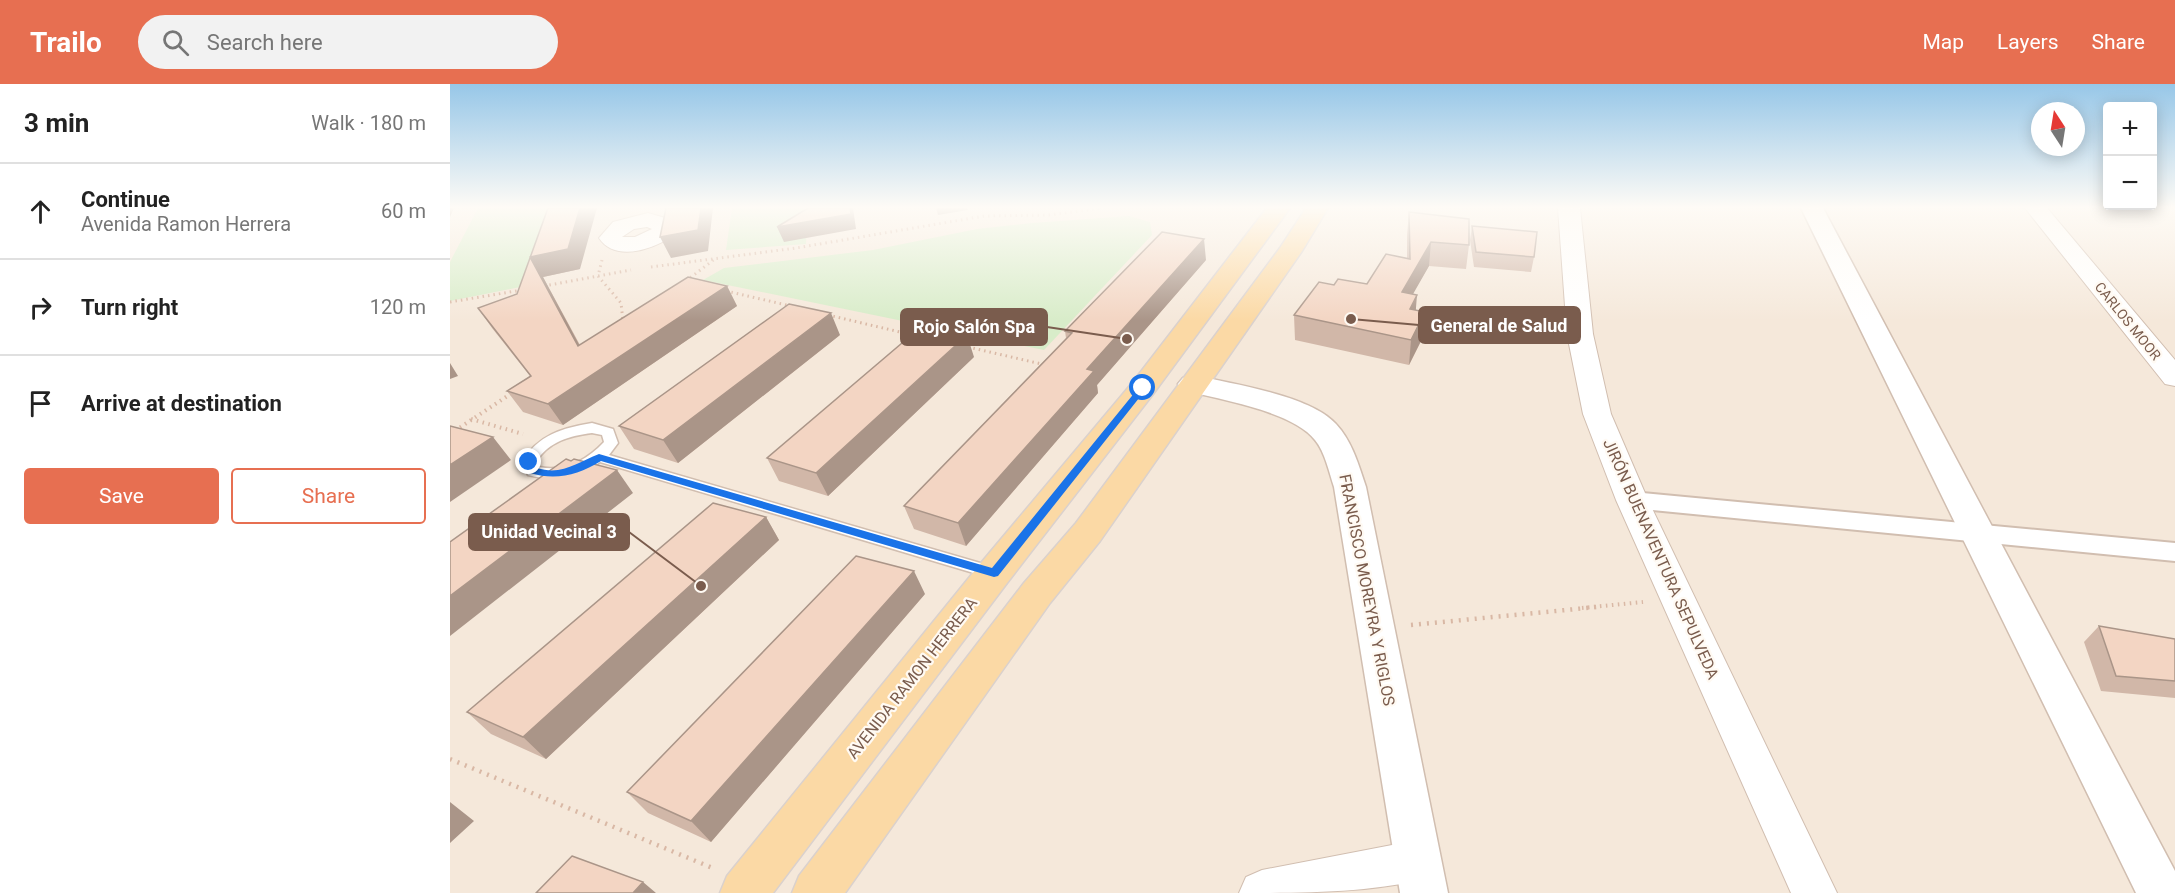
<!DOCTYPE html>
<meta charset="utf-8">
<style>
body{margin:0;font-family:Roboto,sans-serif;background:#f2f2f2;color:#222}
.controls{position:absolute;right:18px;top:18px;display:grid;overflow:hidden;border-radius:6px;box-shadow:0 3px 15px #0003}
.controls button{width:54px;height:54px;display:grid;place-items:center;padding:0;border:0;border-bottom:2px solid #e0e0e0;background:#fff;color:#222;font:30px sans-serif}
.compass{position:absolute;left:1581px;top:18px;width:54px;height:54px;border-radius:50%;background:#fff;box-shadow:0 3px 15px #0003;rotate:348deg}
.stop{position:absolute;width:18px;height:18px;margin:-14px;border:4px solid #1a73e8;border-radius:50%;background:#fff}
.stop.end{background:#1a73e8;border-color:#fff;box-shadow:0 2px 6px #0008}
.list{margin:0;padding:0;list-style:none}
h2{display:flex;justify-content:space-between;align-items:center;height:78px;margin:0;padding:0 24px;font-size:26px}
h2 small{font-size:20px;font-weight:400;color:#767676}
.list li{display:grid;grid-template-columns:39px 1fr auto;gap:18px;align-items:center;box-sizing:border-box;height:96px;padding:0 24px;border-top:2px solid #e0e0e0}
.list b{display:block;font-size:22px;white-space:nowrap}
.list p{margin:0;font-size:20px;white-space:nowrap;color:#767676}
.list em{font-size:20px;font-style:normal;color:#767676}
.actions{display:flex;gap:12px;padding:18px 24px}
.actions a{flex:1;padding:14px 0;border:2px solid #e76f51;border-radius:6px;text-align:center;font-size:21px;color:#e76f51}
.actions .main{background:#e76f51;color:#fff}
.icon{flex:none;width:33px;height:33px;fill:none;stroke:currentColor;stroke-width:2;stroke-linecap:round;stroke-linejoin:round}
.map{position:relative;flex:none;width:1725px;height:809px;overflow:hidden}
header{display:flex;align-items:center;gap:36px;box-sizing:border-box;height:84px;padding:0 30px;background:#e76f51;color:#fff}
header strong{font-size:28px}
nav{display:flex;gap:33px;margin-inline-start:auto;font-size:21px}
.search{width:420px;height:54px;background:#f2f2f2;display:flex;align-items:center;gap:15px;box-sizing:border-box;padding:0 21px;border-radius:33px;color:#767676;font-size:22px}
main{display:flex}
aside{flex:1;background:#fff}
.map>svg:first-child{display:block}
.residential{fill:#f5e8da}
.green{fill:#d8ecc9}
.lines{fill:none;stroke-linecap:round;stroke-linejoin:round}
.service-casing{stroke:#d1beb0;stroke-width:3}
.pedestrian-casing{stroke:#d1beb0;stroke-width:4}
.minor-casing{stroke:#d1beb0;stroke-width:2}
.tertiary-casing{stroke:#d1beb0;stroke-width:3}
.primary-casing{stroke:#dad1cd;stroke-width:3}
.path-far2{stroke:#d9b8a5;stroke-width:3;stroke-dasharray:1.5 4;stroke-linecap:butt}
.path-far1{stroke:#d9b8a5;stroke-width:4;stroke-dasharray:1.5 4.5;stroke-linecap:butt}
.path{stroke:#d9b8a5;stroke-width:4.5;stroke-dasharray:2 6;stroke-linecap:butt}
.service{fill:#fff;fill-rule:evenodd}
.pedestrian{fill:#fff;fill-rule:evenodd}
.minor{fill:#fff;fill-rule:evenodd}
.tertiary{fill:#fff;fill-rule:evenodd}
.primary{fill:#fbd9a5;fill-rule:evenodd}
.wall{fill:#d1b7a8}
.shaded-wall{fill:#aa9588}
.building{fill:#f3d5c3;stroke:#aa9588;stroke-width:1.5}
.route{fill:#1a73e8}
.labels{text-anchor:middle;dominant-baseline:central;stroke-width:4.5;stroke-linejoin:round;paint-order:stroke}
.far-street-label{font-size:14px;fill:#7a5c4d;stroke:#fffaf3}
.street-label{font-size:16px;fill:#7a5c4d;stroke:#fffaf3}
.leader{fill:none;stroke:#7a5c4d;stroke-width:2}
.callout-dot{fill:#7a5c4d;stroke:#fffaf3;stroke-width:2}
.callout{fill:#7a5c4d;stroke:#7a5c4d;stroke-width:2}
.callout-label{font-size:18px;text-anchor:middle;font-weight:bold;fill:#fff}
</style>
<header>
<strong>Trailo</strong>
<div class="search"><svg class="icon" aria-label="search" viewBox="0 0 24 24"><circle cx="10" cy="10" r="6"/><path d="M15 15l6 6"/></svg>Search here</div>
<nav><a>Map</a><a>Layers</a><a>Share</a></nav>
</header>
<main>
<aside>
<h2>3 min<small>Walk · 180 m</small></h2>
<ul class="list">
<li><svg class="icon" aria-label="ahead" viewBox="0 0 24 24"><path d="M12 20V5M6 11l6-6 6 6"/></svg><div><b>Continue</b><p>Avenida Ramon Herrera</p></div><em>60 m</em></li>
<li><svg class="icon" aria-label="right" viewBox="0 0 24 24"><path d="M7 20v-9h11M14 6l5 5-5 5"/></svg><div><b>Turn right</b></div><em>120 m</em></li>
<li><svg class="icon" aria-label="arrive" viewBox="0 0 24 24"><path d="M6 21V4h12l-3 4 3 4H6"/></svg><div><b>Arrive at destination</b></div></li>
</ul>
<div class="actions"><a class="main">Save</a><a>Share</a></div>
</aside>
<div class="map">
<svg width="1725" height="809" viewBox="0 0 1725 809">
<rect width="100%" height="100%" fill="#fdf6ec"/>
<path class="residential" d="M0,124H1725V809H0Z"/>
<path class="green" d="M28,124H106L80,201L0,217V178Z
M282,124H357L356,160L276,166Z
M679,132L700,138L702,151L594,266L253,196L274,184L423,166L527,145L582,139Z"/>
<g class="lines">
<defs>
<path id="service" d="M142,339L163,345L168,359L159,371L544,483L550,485L552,489L550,493L544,495L150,378C128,394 104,398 78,391L72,378C88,351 112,344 142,339ZM142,349L152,351L154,358C136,377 115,388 89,383L86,378C99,357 120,352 142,349Z"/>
<path id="pedestrian" d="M1182,408L1725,459V477L1182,424L1174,422L1171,416L1174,410Z"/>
<path id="minor" d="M1108,124H1130L1143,250L1161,330L1198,416L1387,809H1341L1166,416L1133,330L1117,250Z
M1575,124H1597L1725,276V302L1715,300Z
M198,129L222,136L225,141L221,153C201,166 165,178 149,154L163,138ZM197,143L202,145L185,153H172L184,145Z
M968,756L984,763L990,778L984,793C923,809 853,809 789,809L796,793L812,786Z"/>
<path id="tertiary" d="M1351,124H1373L1725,787V809H1686Z
M743,291C782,300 860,311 886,340C902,357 909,382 916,403L998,809H950L884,403C879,388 875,368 865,356C843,327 767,315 733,306L728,300L733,294Z"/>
<path id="primary" d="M817,124H840L703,310L557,499L323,809H270L277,792L531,479L683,298Z
M856,124H878L852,167L650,457L600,519L395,809H342L349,792L574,499L626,439L830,164Z"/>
</defs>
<use href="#service" class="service-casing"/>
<use href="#pedestrian" class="pedestrian-casing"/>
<use href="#minor" class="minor-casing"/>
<use href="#tertiary" class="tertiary-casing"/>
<use href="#primary" class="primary-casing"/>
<path class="path-far2" d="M152,176L148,192L171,219L173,237
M201,183L346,164L534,132L598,131L654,124
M236,197L266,174
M94,202L181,186
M276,207L341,222
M0,218L72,206
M378,231L467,252
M518,263L596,281"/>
<path class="path-far1" d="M21,335L73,350
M0,350L62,309
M1132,524L1193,518"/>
<path class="path" d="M961,541L1147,523
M0,675L265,785"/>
<use href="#service" class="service"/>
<use href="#pedestrian" class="pedestrian"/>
<use href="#minor" class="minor"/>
<use href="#tertiary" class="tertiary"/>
<use href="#primary" class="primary"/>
</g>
<path class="wall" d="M98,124L130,185L93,193L130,261L277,202L287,222L113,341L73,328L57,307L80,292L42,244L28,224L67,210Z
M959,128L1019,161L1016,185L979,182L962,210L973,253L959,281L845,256L844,231L917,200L957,174V151Z
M1022,142L1084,173L1081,188L1024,183L1020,156Z
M756,176L647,301L648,309L516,462L464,445L454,422L616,254L615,247Z
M390,251L228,379L184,365L169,342Z
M524,273L378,412L329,397L317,374Z
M316,433L329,456L96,675L41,650L17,628Z
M475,510L261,758L198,729L177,708Z
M1649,542L1725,555V614L1651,607L1634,558Z"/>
<path class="shaded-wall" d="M0,124H4L0,133Z
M130,124H147L130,185L93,193L141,283L128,262L80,173Z
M251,124H263L258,167L221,174L210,153Z
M400,124H403L406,145L334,158L327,143Z
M486,124H517L518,126L488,131Z
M754,155L756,176L647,301L648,309L516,462L508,439L637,285Z
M981,158L979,182L950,233L952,208Z
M277,202L287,222L113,341L98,320Z
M967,211L965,236L960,225Z
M975,228L973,253L959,281L961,256Z
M381,229L390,251L228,379L213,356Z
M517,251L524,273L378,412L366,389Z
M0,279L8,292L0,295Z
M43,353L61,376L0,418V381Z
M167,386L183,409L0,552V512Z
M316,433L329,456L96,675L73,653Z
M464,487L475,510L261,758L241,737Z
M0,718L24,737L0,759Z
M193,798L206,809H183Z"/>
<path class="building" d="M98,124H130L118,165L80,173L128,262L238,193L277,202L98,320L57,307L81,292L28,224L67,210Z
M216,124H251L248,146L210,153Z
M358,124H400L401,130L327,143Z
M959,128L1019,135V161L981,158L952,208L967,211L960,225L975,228L961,256L844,231L869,198L884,201L888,195L917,200L936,170L960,175Z
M1022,142L1087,148L1084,173L1026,168Z
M712,148L754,155L637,285L644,287L508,439L454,422L622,249L615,247Z
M339,220L381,229L213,356L169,342Z
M472,242L517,251L366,389L317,374Z
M0,342L43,353L0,381Z
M116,375L121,377L124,375L167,386L0,512V458Z
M263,419L316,433L73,653L17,628Z
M406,472L464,487L241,737L177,708Z
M1649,542L1725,555V597L1666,592Z
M122,772L193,798L183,809H86Z"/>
<linearGradient id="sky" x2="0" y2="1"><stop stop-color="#97c7e8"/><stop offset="0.52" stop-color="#fefbf6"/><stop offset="1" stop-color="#fefbf6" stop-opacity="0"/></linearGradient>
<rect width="1725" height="237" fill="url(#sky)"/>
<path class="route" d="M690,302L697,304L548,492L544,493L151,377C128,391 106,397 80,389L74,378L79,375L82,376L87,384C112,392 128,378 149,370L542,484Z"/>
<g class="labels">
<g class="far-street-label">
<text transform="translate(1678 237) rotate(51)">CARLOS MOOR</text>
</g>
<g class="street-label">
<text transform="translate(1211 475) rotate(66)">JIRÓN BUENAVENTURA SEPULVEDA</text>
<text transform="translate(917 506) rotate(79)">FRANCISCO MOREYRA Y RIGLOS</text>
<text transform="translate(462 594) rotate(-52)">AVENIDA RAMON HERRERA</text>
</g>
</g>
<path class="leader" d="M901 235L969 241M677 255L597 243M251 502L179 448"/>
<g class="callout-dot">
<circle cx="901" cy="235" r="6"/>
<circle cx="677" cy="255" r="6"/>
<circle cx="251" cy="502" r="6"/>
</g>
<g class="callout">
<rect x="969" y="223" width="161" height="36" rx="6"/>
<rect x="451" y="225" width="146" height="36" rx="6"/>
<rect x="19" y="430" width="160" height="36" rx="6"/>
</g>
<g class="callout-label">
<text x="1049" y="248">General de Salud</text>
<text x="524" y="249">Rojo Salón Spa</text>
<text x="99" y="454">Unidad Vecinal 3</text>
</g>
</svg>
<div class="controls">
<button>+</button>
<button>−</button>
</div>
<svg class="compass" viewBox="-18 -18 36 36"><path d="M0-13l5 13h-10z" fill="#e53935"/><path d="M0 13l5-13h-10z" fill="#767676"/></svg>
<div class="stop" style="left:693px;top:304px"></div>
<div class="stop end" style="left:79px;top:378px"></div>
</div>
</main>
